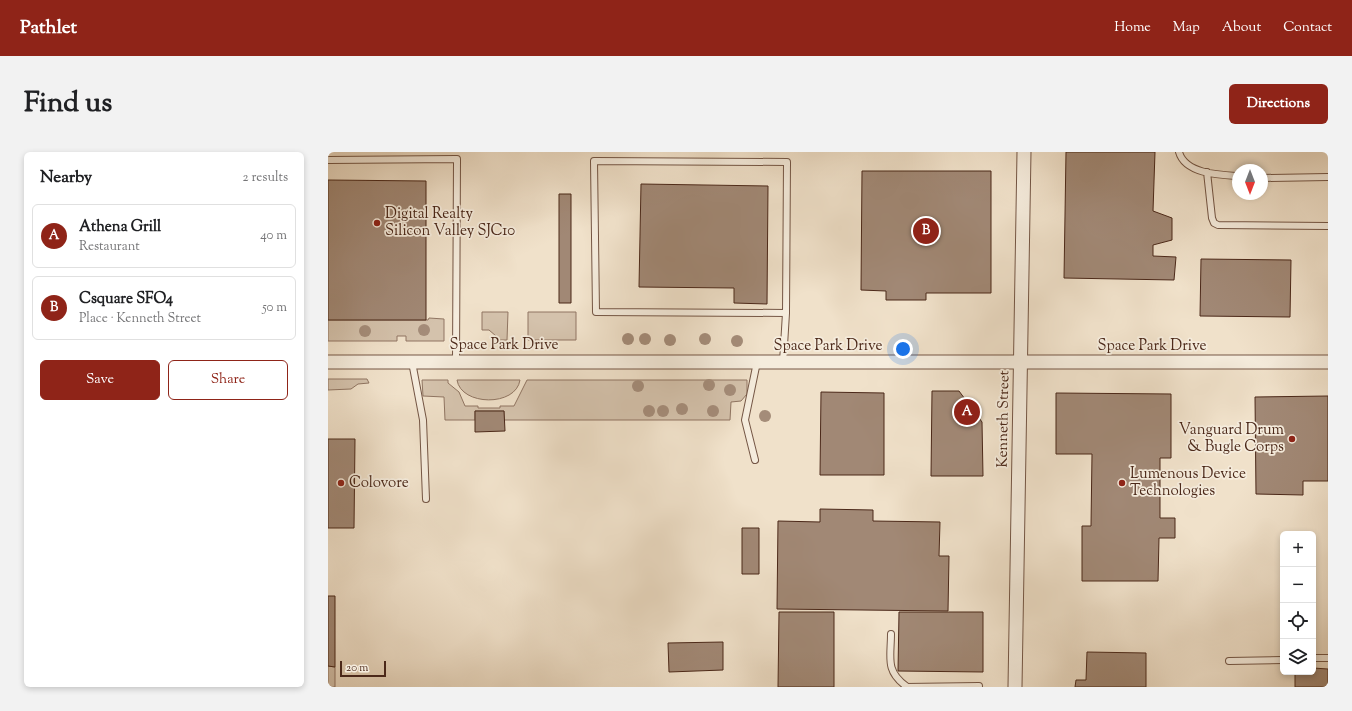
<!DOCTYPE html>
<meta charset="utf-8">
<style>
body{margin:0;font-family:"Sorts Mill Goudy",serif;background:#f2f2f2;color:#202124}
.controls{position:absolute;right:12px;bottom:12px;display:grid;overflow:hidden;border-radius:6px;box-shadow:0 2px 6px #0003}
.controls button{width:36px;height:36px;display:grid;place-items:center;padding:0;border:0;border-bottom:1px solid #e0e0e0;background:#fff;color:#202124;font:20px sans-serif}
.compass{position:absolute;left:904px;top:12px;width:36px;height:36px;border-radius:50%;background:#fff;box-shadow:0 2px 6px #0003;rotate:180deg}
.scale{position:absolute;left:12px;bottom:10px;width:46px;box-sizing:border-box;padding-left:4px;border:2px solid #4b2819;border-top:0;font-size:11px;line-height:14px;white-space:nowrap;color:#4b2819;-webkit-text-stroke:3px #f5ecdd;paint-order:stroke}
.you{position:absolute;left:575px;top:197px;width:14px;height:14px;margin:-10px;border:3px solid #fff;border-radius:50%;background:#1a73e8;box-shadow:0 0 0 6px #1a73e833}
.badge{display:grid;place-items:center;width:26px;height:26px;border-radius:50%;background:#8f2418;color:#fff;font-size:13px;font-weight:700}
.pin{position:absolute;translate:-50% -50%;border:2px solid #fff;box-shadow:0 1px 4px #0006}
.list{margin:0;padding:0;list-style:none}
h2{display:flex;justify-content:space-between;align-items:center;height:52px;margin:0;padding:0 16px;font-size:17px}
h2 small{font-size:13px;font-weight:400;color:#757577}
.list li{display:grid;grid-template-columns:26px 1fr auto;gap:12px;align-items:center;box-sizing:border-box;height:64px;margin:0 8px 8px;padding:0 8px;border:1px solid #e0e0e0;border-radius:6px}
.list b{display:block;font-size:15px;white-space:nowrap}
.list p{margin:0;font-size:13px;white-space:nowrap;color:#757577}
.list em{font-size:13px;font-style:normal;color:#757577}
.actions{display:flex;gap:8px;padding:12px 16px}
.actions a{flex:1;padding:9px 0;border:1px solid #8f2418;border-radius:6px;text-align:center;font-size:14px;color:#8f2418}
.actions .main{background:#8f2418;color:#fff}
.icon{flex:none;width:22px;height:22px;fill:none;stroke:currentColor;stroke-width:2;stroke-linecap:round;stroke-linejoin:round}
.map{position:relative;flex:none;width:1000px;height:535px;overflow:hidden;border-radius:6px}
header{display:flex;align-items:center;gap:24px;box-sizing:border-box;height:56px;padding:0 20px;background:#8f2418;color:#fff}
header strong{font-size:19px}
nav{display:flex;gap:22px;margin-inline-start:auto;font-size:14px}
.intro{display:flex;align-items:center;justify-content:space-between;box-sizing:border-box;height:96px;padding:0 24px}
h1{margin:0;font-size:28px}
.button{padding:10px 18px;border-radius:6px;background:#8f2418;color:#fff;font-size:14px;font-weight:700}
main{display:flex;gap:24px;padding:0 24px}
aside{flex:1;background:#fff;border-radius:6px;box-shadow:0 2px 6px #0003}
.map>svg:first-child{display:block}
.green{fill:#d4c2ac;stroke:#907562}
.building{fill:#a18875;stroke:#4b2819}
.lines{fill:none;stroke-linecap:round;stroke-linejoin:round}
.service-casing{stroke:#745645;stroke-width:8}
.minor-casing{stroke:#745645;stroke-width:15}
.service{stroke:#f5ecdd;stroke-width:6}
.minor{stroke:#f5ecdd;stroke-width:13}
.tree{fill:#a48c79}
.poi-dot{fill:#8f2418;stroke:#f5ecdd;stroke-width:1.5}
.labels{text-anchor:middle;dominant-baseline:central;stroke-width:3.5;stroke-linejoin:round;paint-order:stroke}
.poi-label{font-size:15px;fill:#4b2819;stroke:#f5ecdd;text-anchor:start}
.street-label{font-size:15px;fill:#4b2819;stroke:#f5ecdd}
</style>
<header>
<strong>Pathlet</strong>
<nav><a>Home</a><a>Map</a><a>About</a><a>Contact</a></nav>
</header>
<div class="intro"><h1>Find us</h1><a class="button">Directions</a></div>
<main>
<aside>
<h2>Nearby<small>2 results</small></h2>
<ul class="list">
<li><span class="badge">A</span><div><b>Athena Grill</b><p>Restaurant</p></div><em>40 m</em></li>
<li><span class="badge">B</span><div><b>Csquare SFO4</b><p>Place · Kenneth Street</p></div><em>50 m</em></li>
</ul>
<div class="actions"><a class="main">Save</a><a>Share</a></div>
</aside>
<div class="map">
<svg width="1000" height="535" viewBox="0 0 1000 535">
<rect width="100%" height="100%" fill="#f0e1ca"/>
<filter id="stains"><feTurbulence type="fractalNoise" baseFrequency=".005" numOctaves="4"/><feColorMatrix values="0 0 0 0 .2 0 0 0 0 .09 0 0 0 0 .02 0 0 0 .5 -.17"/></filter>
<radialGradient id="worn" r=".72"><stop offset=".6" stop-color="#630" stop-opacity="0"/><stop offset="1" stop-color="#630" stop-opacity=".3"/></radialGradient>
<path class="green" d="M154,160H180L179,188H168V184L161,178H154Z
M200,160H248V188H200Z
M101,166L116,167V189H78V184H69V189H0V168H100Z
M0,227H39L41,231L30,232L23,237L0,238Z
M94,228H120V231L131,240L137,254H150V256H172V254H186L199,228H419V242L413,249L403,250L402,268H176V259H147V268H117L116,245L95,244Z
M129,228H192C188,255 133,254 129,228Z
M0,514L7,515V535H0Z"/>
<path class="building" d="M738,0H827L825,59L844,66V88L825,93V104L848,105L846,128L736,126Z
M534,19H663V141H598V148H558V139L533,138Z
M0,28L98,29V168H0Z
M313,32L440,34L439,152L406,151V136L311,135Z
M231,42H243V151H231Z
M873,107L963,108L962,165L872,164Z
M604,239H631L654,270L655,324H603Z
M493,240L556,241V323H492Z
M728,241L843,242V306H832V366H847V386H831L830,429H754V374H763L764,302H728Z
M1000,244V329H975V343L928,342L927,245Z
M147,259H176L177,279L147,280Z
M0,287H27L26,376H0Z
M492,357L545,358V369L612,370L611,404H621L620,459L449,457L450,369L492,370Z
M414,376H431V422H414Z
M0,444H7V515L0,514Z
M451,460H506V535H450Z
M571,460H655V520L570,519Z
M395,490V518L341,520L340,491Z
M759,500L818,501V535H747L748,528H758Z
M985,516L1000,517V535H967V520H985Z"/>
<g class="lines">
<defs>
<path id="service" d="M851,0C857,22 892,23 910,24
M0,8L129,7L128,209
M879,20L884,66L886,71L890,73L1000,74
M934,26L1000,25
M84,210L95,268L98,347
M455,210L458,161L459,10L266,9L268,160L458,161
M427,308L417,268L429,210
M563,482C563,505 557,519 578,534
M985,506H1000
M901,509L955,508
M578,535L651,534"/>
<path id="minor" d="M0,210H1000
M687,535L696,0"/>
</defs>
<use href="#service" class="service-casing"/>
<use href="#minor" class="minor-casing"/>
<use href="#service" class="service"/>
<use href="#minor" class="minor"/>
</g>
<g class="tree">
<circle cx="96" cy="178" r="6"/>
<circle cx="37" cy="179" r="6"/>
<circle cx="300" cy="187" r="6"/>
<circle cx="317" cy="187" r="6"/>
<circle cx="377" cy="187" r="6"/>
<circle cx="342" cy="188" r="6"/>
<circle cx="409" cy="189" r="6"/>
<circle cx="381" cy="233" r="6"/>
<circle cx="310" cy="234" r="6"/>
<circle cx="402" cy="238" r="6"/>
<circle cx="354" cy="257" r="6"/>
<circle cx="321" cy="259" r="6"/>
<circle cx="335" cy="259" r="6"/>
<circle cx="385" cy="259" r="6"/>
<circle cx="437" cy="264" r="6"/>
</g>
<g class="poi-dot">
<circle cx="49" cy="71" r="4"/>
<circle cx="964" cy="287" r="4"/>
<circle cx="13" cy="331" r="4"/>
<circle cx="794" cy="331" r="4"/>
</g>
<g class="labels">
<g class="poi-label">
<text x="57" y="62">Digital Realty<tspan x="57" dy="17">Silicon Valley SJC10</tspan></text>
<text x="956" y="278" text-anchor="end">Vanguard Drum<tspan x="956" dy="17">&amp; Bugle Corps</tspan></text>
<text x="802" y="322">Lumenous Device<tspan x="802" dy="17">Technologies</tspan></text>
<text x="21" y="331">Colovore</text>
</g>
<g class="street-label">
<text x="176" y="193">Space Park Drive</text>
<text x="500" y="194">Space Park Drive</text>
<text x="824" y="194">Space Park Drive</text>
<text transform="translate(676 267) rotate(-89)">Kenneth Street</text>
</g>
</g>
<rect width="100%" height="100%" filter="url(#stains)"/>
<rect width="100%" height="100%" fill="url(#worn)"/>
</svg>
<div class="controls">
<button>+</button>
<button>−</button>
<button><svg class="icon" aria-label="locate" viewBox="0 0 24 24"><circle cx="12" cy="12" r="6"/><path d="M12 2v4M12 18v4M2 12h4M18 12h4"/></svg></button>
<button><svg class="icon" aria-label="layers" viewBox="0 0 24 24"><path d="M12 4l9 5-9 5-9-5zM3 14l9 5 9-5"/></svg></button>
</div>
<svg class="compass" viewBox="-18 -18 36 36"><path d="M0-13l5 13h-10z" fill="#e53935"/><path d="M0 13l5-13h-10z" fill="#757577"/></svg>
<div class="scale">20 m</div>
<div class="you"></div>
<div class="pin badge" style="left:639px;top:260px">A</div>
<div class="pin badge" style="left:598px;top:79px">B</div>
</div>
</main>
